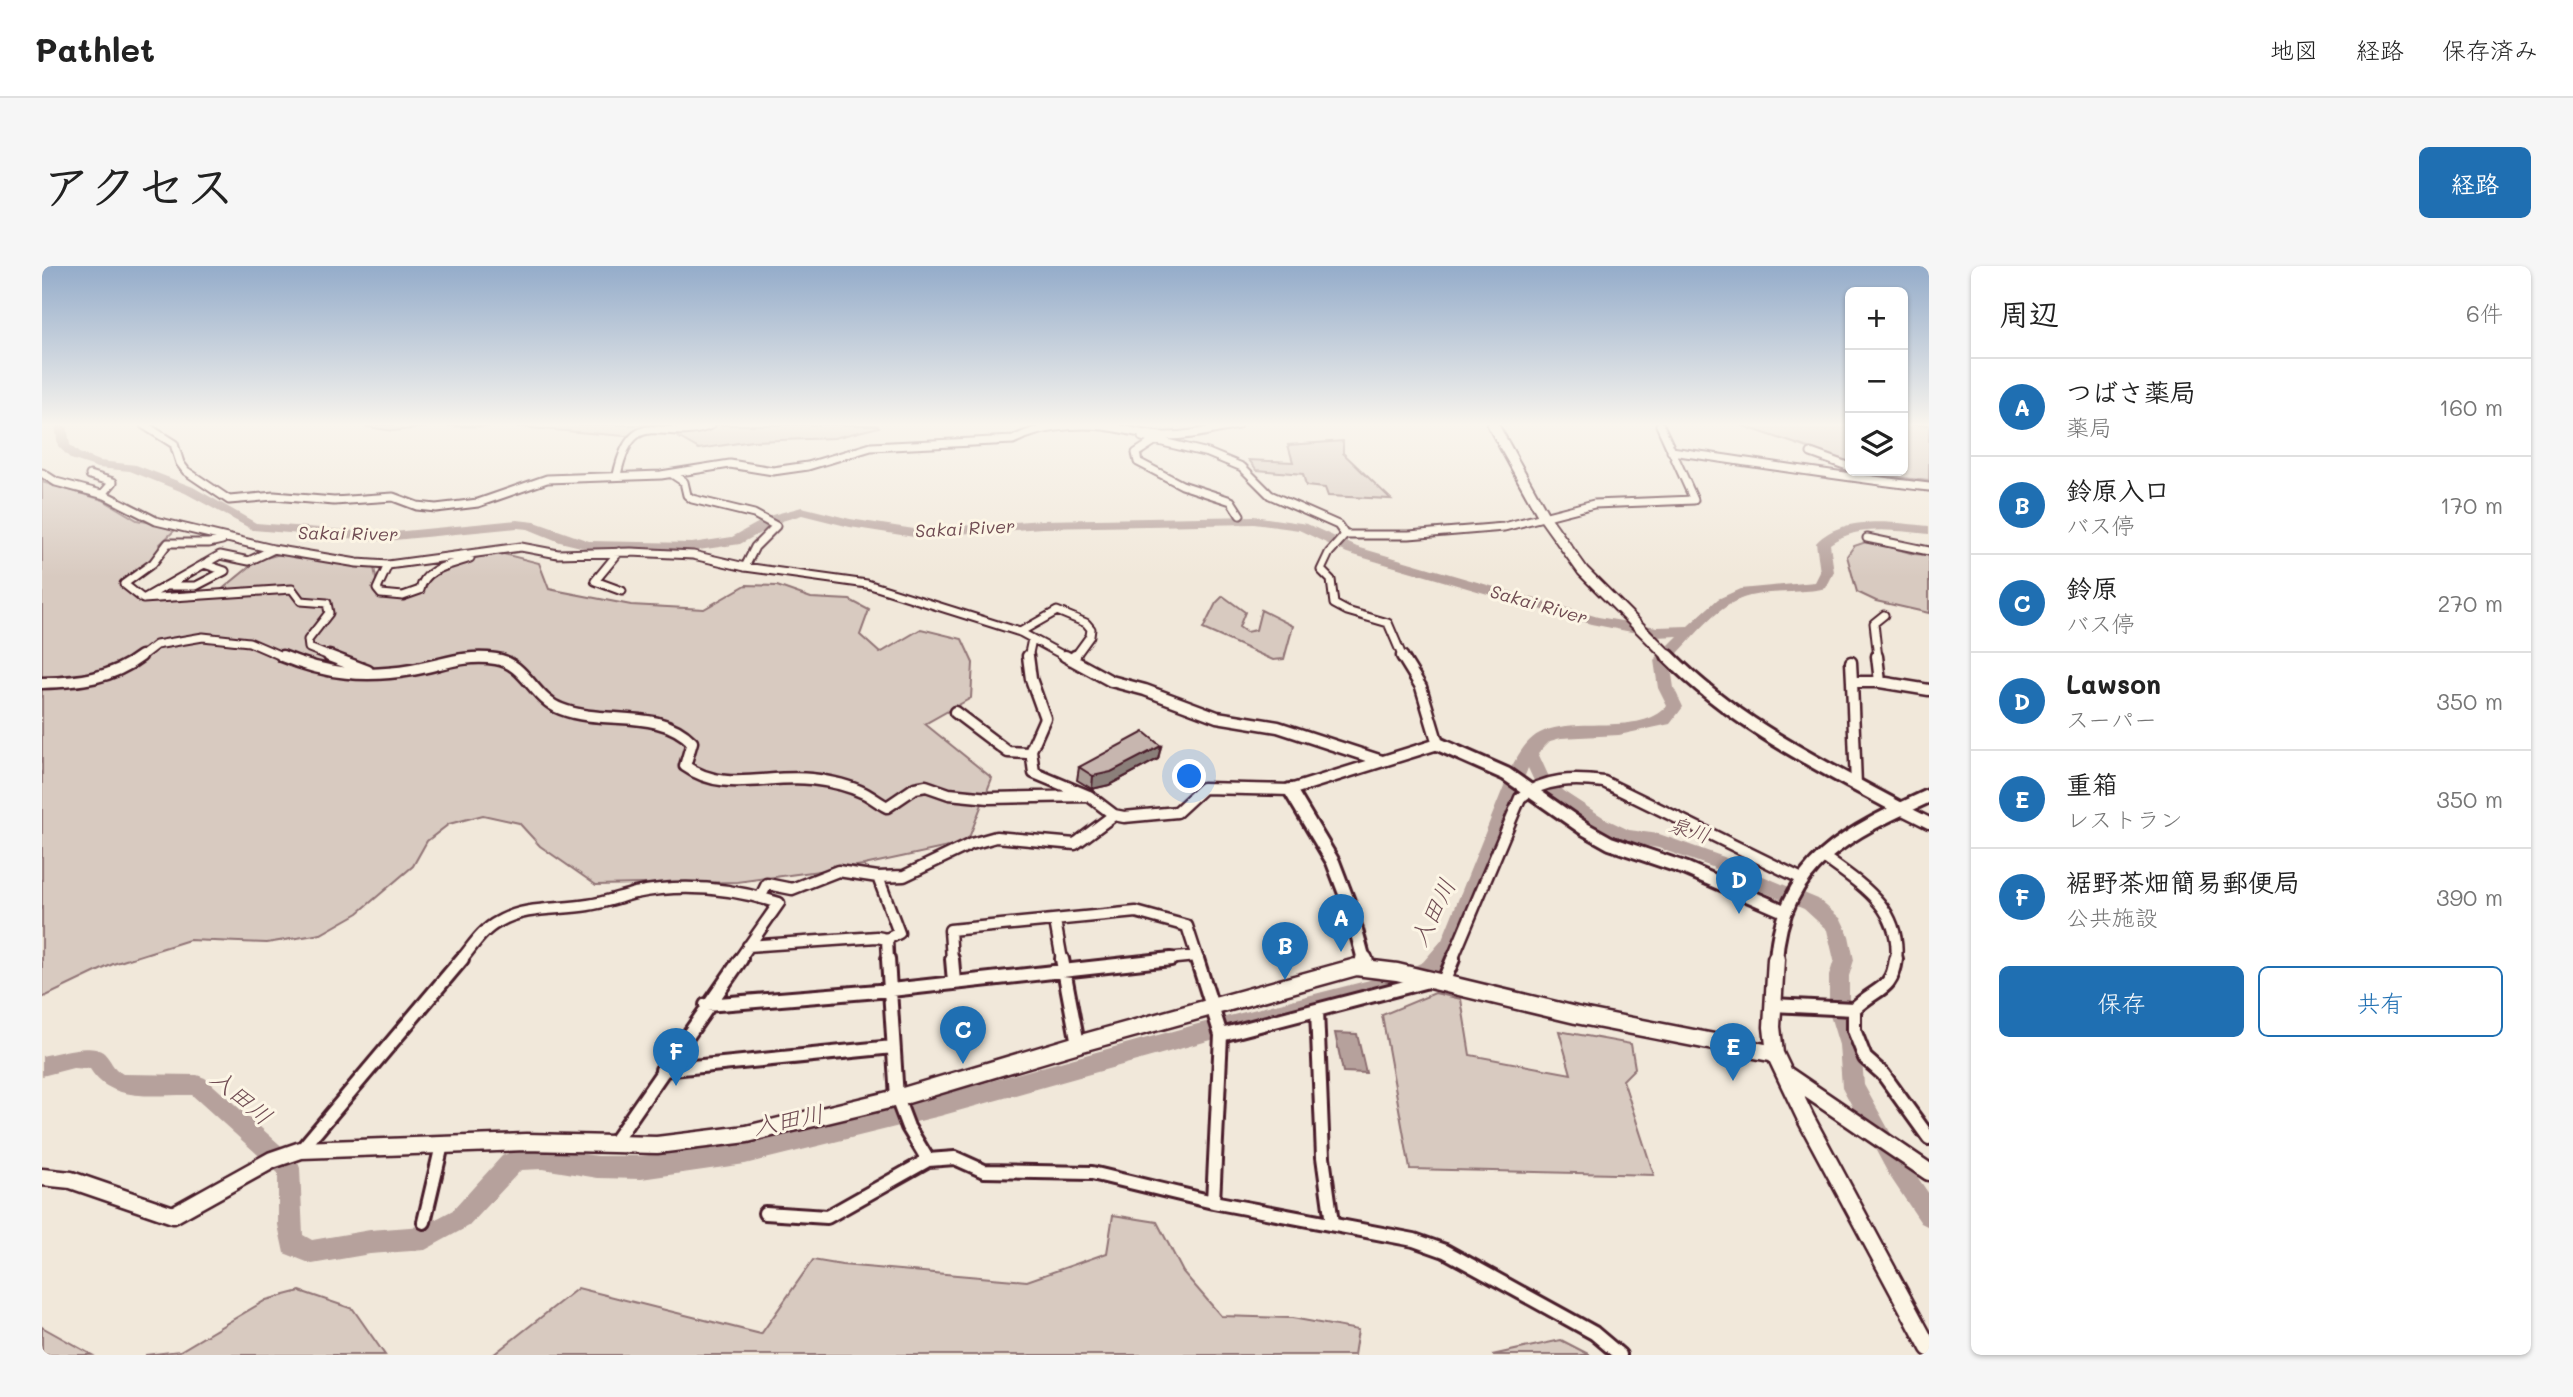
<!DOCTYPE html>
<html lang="ja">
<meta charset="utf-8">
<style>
body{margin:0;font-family:Mali,"Klee One",sans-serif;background:#f6f6f6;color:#222}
.controls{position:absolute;right:21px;top:21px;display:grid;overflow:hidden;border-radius:10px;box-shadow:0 2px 5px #0004}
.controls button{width:63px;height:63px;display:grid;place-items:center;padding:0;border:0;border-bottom:2px solid #e0e0e0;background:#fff;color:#222;font:35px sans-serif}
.you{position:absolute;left:1148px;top:511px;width:24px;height:24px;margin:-18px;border:5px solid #fff;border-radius:50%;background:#1a73e8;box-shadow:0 0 0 10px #1a73e833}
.badge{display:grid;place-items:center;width:46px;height:46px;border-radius:50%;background:#1f6fb2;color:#fff;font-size:23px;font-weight:700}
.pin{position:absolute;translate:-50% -58px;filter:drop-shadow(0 2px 4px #0008)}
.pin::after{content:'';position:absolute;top:37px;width:24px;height:21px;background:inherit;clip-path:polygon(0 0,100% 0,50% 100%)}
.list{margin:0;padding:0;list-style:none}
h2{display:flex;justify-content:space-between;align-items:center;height:91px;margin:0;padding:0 28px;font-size:30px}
h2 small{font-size:23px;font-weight:400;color:#767676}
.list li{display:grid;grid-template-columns:46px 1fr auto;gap:21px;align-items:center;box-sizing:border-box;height:98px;padding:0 28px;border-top:2px solid #e0e0e0}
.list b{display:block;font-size:26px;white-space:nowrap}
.list p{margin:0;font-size:23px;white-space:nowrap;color:#767676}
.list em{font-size:23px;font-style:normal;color:#767676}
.actions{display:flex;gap:14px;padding:21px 28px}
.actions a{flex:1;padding:16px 0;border:2px solid #1f6fb2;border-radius:10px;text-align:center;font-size:24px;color:#1f6fb2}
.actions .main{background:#1f6fb2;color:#fff}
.icon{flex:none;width:38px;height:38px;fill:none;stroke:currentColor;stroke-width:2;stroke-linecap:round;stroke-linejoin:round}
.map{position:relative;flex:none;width:1887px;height:1089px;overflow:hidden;border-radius:10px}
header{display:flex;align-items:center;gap:42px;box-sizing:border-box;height:98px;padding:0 35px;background:#fff;border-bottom:2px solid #e0e0e0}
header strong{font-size:33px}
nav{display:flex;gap:38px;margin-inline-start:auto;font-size:24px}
.intro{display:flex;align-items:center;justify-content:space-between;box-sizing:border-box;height:168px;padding:0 42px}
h1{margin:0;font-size:49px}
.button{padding:18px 32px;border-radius:10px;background:#1f6fb2;color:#fff;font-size:24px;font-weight:700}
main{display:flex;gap:42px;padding:0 42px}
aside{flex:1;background:#fff;border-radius:10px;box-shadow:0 2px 5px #0004}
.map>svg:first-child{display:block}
.green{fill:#d8cac0;stroke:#917476;stroke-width:2}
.water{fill:#b6a19c;stroke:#8b6d6f;stroke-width:2}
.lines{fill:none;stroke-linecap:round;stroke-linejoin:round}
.stream{stroke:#8b6d6f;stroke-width:2}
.river{fill:#b6a19c;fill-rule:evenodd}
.minor-far2-casing{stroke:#4a1f2b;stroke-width:11}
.minor-far1-casing{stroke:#4a1f2b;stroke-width:15}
.minor-casing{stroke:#4a1f2b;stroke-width:18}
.tertiary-far2-casing{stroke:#4a1f2b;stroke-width:14}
.tertiary-far1-casing{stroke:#4a1f2b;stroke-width:18}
.tertiary-casing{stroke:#4a1f2b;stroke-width:21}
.minor-far2{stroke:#fcf5e5;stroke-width:7}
.minor-far1{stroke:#fcf5e5;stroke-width:10}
.minor{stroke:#fcf5e5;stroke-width:12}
.tertiary-far2{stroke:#fcf5e5;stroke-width:10}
.tertiary-far1{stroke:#fcf5e5;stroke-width:12}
.tertiary{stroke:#fcf5e5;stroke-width:16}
.wall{fill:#ab9d96;stroke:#4a1f2b;stroke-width:2}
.shaded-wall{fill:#8b7f7a;stroke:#4a1f2b;stroke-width:2}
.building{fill:#c7b6af;stroke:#4a1f2b;stroke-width:2}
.labels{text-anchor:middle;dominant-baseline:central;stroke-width:6;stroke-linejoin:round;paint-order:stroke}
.far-water-label{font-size:18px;font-style:italic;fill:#704c53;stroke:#fcf5e5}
.water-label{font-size:21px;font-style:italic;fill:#704c53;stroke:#fcf5e5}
.near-water-label{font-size:24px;font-style:italic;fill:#704c53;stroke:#fcf5e5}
</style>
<header>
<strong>Pathlet</strong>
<nav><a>地図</a><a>経路</a><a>保存済み</a></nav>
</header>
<div class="intro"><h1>アクセス</h1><a class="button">経路</a></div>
<main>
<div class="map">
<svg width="1887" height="1089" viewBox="0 0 1887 1089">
<rect width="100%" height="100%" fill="#f1e8da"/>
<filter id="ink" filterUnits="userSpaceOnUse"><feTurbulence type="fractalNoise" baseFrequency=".0143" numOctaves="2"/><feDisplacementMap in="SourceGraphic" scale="14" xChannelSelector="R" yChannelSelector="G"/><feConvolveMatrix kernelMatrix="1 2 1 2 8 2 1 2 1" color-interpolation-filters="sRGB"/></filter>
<g filter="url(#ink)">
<path class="green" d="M314,159H835L837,161L792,172L710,175L657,183L625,165L583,170L476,161L396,160L351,165Z
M1698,159H1808V196Z
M1861,159H1887V215L1845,210L1831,205H1861Z
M1301,175V187L1349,233L1286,230L1283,222L1264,220L1261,208L1215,204L1207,194L1251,196L1246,179Z
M0,216L61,234L95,254L135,262L117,279L119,292L82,316L101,336L173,329L216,294L242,287L332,301L337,330L380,325L382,311L395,303L454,286L497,297L507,323L589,339L662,343L704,319L735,320L769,332L808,334L827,344L818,369L838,387L879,363L920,373L931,397L929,432L883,458L950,512L925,577L822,599L695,616L554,619L498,580L477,557L441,549L407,558L385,575L371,600L316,647L279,668L225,677L147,674L71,698L0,732Z
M1827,275L1872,288L1887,289V347L1834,335L1815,326L1805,290L1812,280Z
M1181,330L1203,346L1197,361L1204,366L1214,364L1219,344L1251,360L1242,393L1231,394L1161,363L1174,337Z
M1393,727L1419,733L1428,789L1529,808L1517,765L1589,778L1593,802L1581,814L1612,909L1368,903L1340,749Z
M1071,949L1115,956L1141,1006L1179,1050L1250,1052L1316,1064L1312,1089H451L536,1022L719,1068L771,994L800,999L985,1015L1065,987Z
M258,1025L311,1043L343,1089H103L138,1085L224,1034Z
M0,1061L50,1089H0Z
M1519,1074L1548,1089H1450Z"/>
<path class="water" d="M1293,767L1315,768L1324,807L1301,806Z"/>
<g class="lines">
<path class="stream" d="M1102,196L1099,191L1103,185
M1192,234L1197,241"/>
<path class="river" d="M13,159H25L28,179L37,187L58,195L94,199L151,221L214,257L342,267L475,254L493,256L547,275L650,277L690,271L730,249L760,241L808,253L872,263L1000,254L1212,250L1265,258L1315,281L1556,351L1615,361L1646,360L1676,333L1698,323L1773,316L1778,306L1774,277C1801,248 1852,257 1887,260V268C1854,265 1816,258 1788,278L1792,306L1784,322C1759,328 1733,324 1708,330C1675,337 1651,374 1628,395L1632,422L1641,441L1628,458L1577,469L1519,472L1508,475L1496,487L1507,511L1521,525L1564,553L1587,564L1617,568L1682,591L1704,603L1776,633L1799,653L1807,670L1812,694L1807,710V746L1819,779L1822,819L1863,893L1887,928V961L1879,957L1847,909L1800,821L1797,779L1787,746V710L1792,694L1785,664L1762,643L1690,613L1670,601L1616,582L1578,575L1552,563L1509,533L1494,519L1486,502L1418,677L1400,703L1383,714L898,850L703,898L599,913L556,912L501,903L479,904L427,960L383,984L328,988L270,998L242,987L236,959V907L150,829C115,828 69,838 48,803L31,802L0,810V790C15,787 49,776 62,787C70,795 69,801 81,808L155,809L163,812L255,894L258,902L261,969L270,974L328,964L381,960L411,944L460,890L476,883L493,881L556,890H599L703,876L833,847L1156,758L1359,706L1381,696L1400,674L1470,500C1476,489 1485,473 1498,467C1533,449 1599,471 1625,440L1616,422L1612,394L1636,370L1615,371L1549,358L1305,287L1257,264L1212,258L1000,262L872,271L808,261L760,249L740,255L698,278L650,285L547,283L518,276L486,263L475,262L342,275L211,264L143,227L88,205L56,202L29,193L16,180Z"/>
<defs>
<path id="minor-far2" d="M102,159L132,178L138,197L144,205L187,234L232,230L292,235L351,231L375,240L394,242L436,237L505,213L619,209L688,198L731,205L766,200L829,181L971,174C996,161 1032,157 1061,160C1081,162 1100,169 1120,170C1145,171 1170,164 1195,159
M1100,171L1166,187L1200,201L1228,229L1296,259L1303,269L1287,287L1279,304L1289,314L1292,338L1305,345L1346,357L1361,392
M1111,176L1094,187L1096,196L1140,219L1189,235L1198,249
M1629,185C1715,197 1801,211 1887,221
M1769,187L1808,201
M0,207L14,216L63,229L114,255L231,283L315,297L346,299L479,281L516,288L589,286L651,289L703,301L825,318L978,366L1026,392
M630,208L642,216L645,229L650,233L712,248L734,260L713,281L703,301
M48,209L71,216L61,228
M575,209C591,135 622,179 669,159
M1303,269H1367L1462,261L1552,238L1652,234L1618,159
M1825,272L1887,285
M230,284L207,295L178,289L101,333L250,323L259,335L285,337L287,347L266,374L267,382L292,392
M577,286L553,315L580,325
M346,299L335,323L339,328L361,330L378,324C382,302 409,299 428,292
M123,320H154L183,305L162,298
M101,333L82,318L111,297L126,277H167L180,274
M978,366L1015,345L1044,357L1049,363L1048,370L1032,392
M97,392L114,379L161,371L207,376L244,392
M419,392H434
M986,392L990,373
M1836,392L1832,357L1842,349"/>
<path id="minor-far1" d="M240,390C284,408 323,412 370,404C400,399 422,388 454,393C483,397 492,433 519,443C562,460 615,441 650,476L643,500C682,528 725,508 769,513C786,515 806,519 822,527C830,531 837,537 845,541L873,522L884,520L907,528L947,532L1047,530
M287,390L326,405
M986,390L989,413L1003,452L989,484L992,507L1047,530L1072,549L1082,551L1135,546L1161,522L1248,524L1396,478L1379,421L1360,390
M1023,390L1069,415L1103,424L1175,451L1236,461L1340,495
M1835,390L1838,416
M1030,394L1033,390
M1809,396L1810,416
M0,417C37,416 69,413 99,390
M913,446L966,486L986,487
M1814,519L1810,416H1838L1887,424
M1859,543L1887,557
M1783,592C1820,619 1860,643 1854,694
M719,630L725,618L750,623L796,605L836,611
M1013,655L1020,694
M845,673L857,667L836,611L862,610L929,578L954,571L1033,578L1072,549
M706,680L835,671L845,673L846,694
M419,694C430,681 440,664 456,656C483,640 516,644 546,639C562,637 577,631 593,627C641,617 690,622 737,637L697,694
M910,694L908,664L1094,646L1145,660L1156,694
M1114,694L1154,690
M1410,694L1478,532C1501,512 1533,512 1562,516L1760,613"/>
<path id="minor" d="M846,693L855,832L866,861L886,894
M910,693L912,716
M1020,693L1036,778
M1155,693L1179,769L1171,936
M1854,693C1850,726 1834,721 1812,743V764L1823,792L1841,808L1887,872
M1401,717L1411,693
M664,739L849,724L1129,693
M1730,739L1812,743
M1275,744L1281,891L1290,957
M1179,769L1386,715
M620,804L851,781
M571,878L699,693
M259,884L420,693
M723,947L785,951L886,894L913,892L942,905L1050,907L1171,936L1372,974L1403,985L1552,1067L1578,1089
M382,956L400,879"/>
<path id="tertiary-far2" d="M1451,159L1501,249L1541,305L1628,392"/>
<path id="tertiary-far1" d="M1626,390C1695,459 1774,497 1859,543
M1396,478L1464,508L1543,563L1568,577L1645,603L1742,645
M1248,524L1291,596L1307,638L1322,694
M1734,694C1740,597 1808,566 1887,530"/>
<path id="tertiary" d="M1322,693L1324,701
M1734,693L1730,761L1733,788L1764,853L1887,1082
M1743,808L1887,906
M0,911L29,914L131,949L230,894L259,884L484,876L615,879L705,868L855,832L1036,778L1314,701L1355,706L1534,749L1733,788"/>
</defs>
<use href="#minor-far2" class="minor-far2-casing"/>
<use href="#minor-far1" class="minor-far1-casing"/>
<use href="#minor" class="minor-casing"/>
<use href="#tertiary-far2" class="tertiary-far2-casing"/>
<use href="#tertiary-far1" class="tertiary-far1-casing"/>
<use href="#tertiary" class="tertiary-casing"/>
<use href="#minor-far2" class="minor-far2"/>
<use href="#minor-far1" class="minor-far1"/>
<use href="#minor" class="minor"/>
<use href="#tertiary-far2" class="tertiary-far2"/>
<use href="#tertiary-far1" class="tertiary-far1"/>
<use href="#tertiary" class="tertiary"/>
</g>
<path class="wall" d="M1119,480L1116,493L1067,519L1050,523L1035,514L1037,501Z"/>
<path class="shaded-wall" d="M1119,480L1116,493L1067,519L1050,523L1051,510Z"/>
<path class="building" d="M1102,466L1119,480L1069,506L1051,510L1037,501Z"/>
</g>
<linearGradient id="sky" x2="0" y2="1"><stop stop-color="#94acca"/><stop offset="0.51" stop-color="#f9f5ee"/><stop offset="1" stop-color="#f9f5ee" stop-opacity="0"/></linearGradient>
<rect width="1887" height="311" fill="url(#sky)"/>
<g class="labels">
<g class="far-water-label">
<text transform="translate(923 262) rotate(-3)">Sakai River</text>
<text transform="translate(306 267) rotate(1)">Sakai River</text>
<text transform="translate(1497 338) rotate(16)">Sakai River</text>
</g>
<g class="water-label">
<text transform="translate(1648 563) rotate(18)">泉川</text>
</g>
<g class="near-water-label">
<text transform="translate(1390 646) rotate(-64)">入田川</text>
<text transform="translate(200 830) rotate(40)">入田川</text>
<text transform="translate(746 853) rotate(-11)">入田川</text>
</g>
</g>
</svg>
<div class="controls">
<button>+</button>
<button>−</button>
<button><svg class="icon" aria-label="layers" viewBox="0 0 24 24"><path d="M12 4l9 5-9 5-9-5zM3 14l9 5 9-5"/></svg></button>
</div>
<div class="you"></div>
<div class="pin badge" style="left:1299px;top:686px">A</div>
<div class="pin badge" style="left:1243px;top:714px">B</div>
<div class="pin badge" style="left:921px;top:798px">C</div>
<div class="pin badge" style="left:1697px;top:648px">D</div>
<div class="pin badge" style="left:1691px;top:815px">E</div>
<div class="pin badge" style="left:634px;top:820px">F</div>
</div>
<aside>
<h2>周辺<small>6件</small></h2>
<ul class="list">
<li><span class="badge">A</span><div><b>つばさ薬局</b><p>薬局</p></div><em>160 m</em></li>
<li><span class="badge">B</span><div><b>鈴原入口</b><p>バス停</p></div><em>170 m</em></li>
<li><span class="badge">C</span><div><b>鈴原</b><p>バス停</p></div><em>270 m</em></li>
<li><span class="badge">D</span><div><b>Lawson</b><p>スーパー</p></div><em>350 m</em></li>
<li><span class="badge">E</span><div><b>重箱</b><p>レストラン</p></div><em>350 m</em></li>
<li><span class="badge">F</span><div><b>裾野茶畑簡易郵便局</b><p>公共施設</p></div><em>390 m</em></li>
</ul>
<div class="actions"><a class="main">保存</a><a>共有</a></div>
</aside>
</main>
